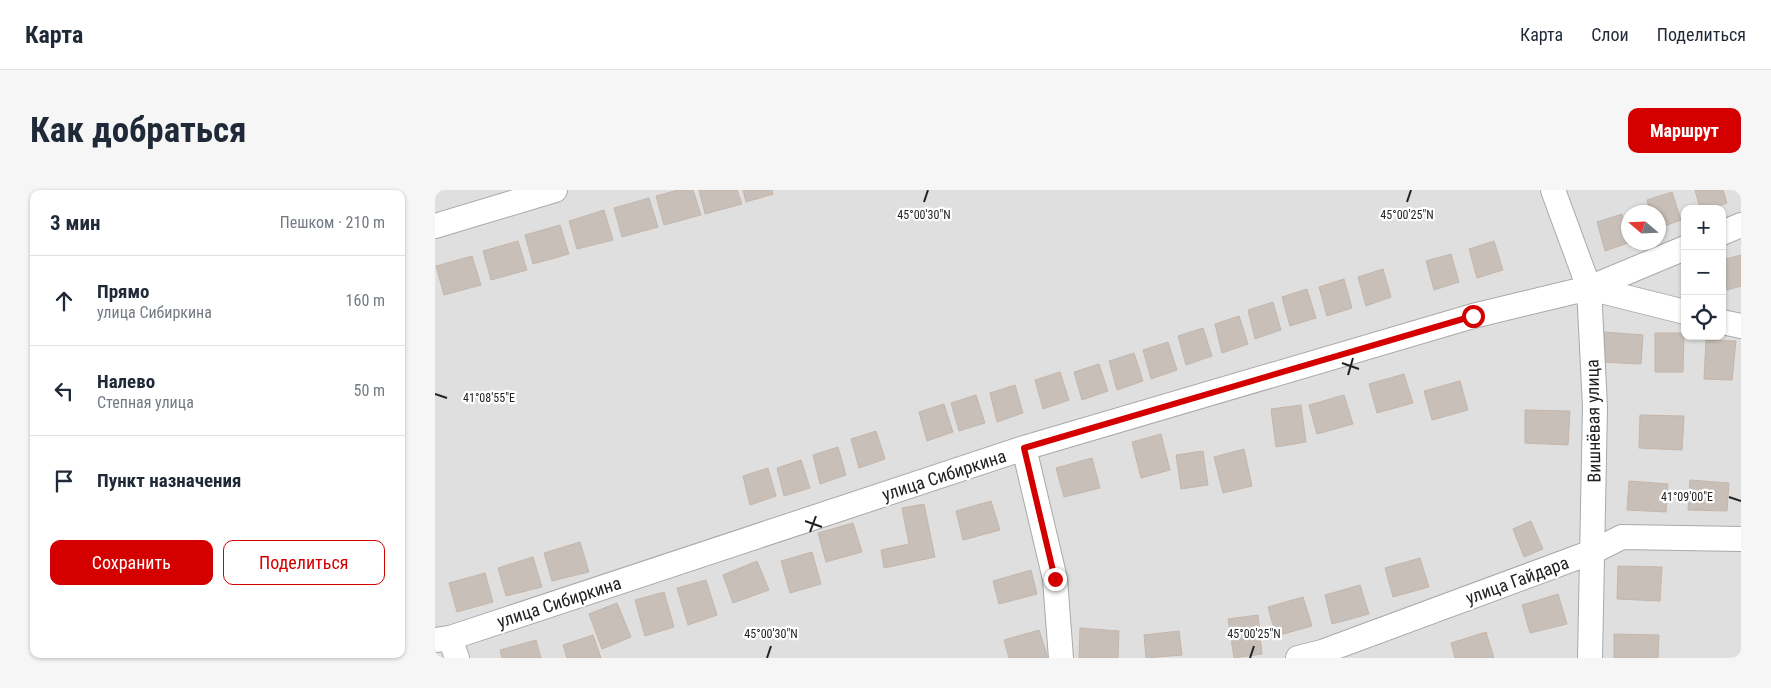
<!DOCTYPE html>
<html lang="ru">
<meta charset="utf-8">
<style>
body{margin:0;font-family:"Roboto Condensed",sans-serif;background:#f6f6f7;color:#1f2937}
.controls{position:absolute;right:15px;top:15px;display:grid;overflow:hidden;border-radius:10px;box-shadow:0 1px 4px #0004}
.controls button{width:45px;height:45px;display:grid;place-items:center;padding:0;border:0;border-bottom:1px solid #e0e1e3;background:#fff;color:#1f2937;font:25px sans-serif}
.compass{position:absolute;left:1186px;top:15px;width:45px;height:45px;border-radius:50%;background:#fff;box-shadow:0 1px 4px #0004;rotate:289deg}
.stop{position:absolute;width:15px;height:15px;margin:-11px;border:4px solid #d40000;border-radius:50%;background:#fff}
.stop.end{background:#d40000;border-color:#fff;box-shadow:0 1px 5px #0008}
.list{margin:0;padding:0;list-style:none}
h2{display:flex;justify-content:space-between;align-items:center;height:65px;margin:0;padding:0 20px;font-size:21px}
h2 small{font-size:16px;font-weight:400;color:#747a83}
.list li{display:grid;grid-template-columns:32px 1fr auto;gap:15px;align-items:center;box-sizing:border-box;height:90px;padding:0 20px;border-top:1px solid #e0e1e3}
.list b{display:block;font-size:19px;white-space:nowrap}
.list p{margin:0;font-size:16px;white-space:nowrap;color:#747a83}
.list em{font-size:16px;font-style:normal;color:#747a83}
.actions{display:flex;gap:10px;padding:15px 20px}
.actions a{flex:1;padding:11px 0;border:1px solid #d40000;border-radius:10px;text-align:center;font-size:18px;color:#d40000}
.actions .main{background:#d40000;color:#fff}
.icon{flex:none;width:28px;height:28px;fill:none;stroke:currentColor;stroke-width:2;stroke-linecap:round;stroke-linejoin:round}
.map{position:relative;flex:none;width:1306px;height:468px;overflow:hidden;border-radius:10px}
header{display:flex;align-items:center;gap:30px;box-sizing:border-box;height:70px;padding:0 25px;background:#fff;border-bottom:1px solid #e0e1e3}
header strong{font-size:24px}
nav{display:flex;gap:28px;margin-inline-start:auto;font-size:18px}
.intro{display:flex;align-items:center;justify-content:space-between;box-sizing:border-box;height:120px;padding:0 30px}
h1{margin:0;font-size:35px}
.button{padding:12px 22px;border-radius:10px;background:#d40000;color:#fff;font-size:18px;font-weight:700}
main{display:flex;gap:30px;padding:0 30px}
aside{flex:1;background:#fff;border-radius:10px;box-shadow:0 1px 4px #0004}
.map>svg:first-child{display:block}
.residential{fill:#e0dfdf;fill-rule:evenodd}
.building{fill:#c7bfb8;stroke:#c4b6ab}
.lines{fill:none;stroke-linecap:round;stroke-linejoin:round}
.minor-casing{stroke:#a9a9a9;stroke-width:26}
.minor{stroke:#fff;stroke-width:24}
.route{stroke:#d40000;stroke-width:6}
.ticks{fill:none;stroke:#222;stroke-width:2}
.labels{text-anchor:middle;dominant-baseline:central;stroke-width:4.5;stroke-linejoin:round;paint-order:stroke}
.street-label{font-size:18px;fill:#222;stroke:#fff}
.ticks-label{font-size:12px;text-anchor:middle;fill:#222;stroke:#fff;stroke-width:4.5;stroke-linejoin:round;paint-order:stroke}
</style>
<header>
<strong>Карта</strong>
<nav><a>Карта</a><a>Слои</a><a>Поделиться</a></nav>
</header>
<div class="intro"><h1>Как добраться</h1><a class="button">Маршрут</a></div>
<main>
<aside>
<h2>3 мин<small>Пешком · 210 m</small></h2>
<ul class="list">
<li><svg class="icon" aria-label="ahead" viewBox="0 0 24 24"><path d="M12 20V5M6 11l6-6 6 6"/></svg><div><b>Прямо</b><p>улица Сибиркина</p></div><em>160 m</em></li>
<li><svg class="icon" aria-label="left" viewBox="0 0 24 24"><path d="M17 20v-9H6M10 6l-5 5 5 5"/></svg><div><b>Налево</b><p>Степная улица</p></div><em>50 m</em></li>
<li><svg class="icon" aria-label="arrive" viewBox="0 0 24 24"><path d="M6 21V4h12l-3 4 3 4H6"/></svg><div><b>Пункт назначения</b></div></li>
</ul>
<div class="actions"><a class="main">Сохранить</a><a>Поделиться</a></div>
</aside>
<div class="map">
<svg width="1306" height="468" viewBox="0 0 1306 468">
<rect width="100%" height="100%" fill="#f2efe9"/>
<path class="residential" d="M0,0H1306V468H0ZM1250,19H1287V146H1250ZM1194,22H1224V52H1194Z"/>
<path class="building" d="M243,0H258L266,25L229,35L221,6Z
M264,0H302L307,14L270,24Z
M308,0H337L338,4L311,12Z
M1260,0H1288L1292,13L1274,19H1265Z
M1237,2L1246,30L1224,38V22H1215L1212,10Z
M214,8L223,37L187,47L179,18Z
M169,20L178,50L142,59L134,31Z
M1187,24L1194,44V52H1196L1170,61L1162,32Z
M125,35L134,64L98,74L90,45Z
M83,51L92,80L56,90L48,61Z
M1059,51L1068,80L1042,88L1034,59Z
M1016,64L1024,92L999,100L991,71Z
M1306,65V96L1292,100L1287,81V70Z
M37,66L46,95L9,105L1,76Z
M948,79L956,107L931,116L923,87Z
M909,89L917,118L892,126L884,97Z
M872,99L881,128L855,136L847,107Z
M838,112L846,140L820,149L813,120Z
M804,126L813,154L787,163L780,134Z
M768,138L777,166L751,175L743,146Z
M1169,142L1208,145L1206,174L1167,172Z
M1220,143H1249L1248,182H1220Z
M1271,150L1301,151L1297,190L1269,189Z
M733,152L742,180L716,189L708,160Z
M699,163L708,191L682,200L674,171Z
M664,174L673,201L647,210L639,182Z
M625,182L634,210L608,219L600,190Z
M969,184L978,213L942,223L934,194Z
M1025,191L1033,220L997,230L989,201Z
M580,195L588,223L562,232L555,203Z
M541,205L550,233L524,241L516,213Z
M909,205L918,234L882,244L874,215Z
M509,214L518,242L492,251L484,222Z
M866,215L871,252L841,257L836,219Z
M1090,220L1135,221L1133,255L1090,253Z
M1205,225L1249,226L1247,260L1204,258Z
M441,241L450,269L424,278L416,249Z
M726,244L735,280L706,288L697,252Z
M403,257L411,285L385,294L378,265Z
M809,259L817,296L788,303L779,267Z
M768,261L773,295L746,299L741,265Z
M657,268L665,298L629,307L621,278Z
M366,270L375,298L349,306L342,278Z
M333,278L341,306L315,315L308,286Z
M1255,290L1294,293L1292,321L1253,320Z
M1194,291L1233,294L1231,322L1192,320Z
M556,311L565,340L528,350L521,321Z
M489,314L500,367L449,378L446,360L474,354L467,318Z
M1096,331L1108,359L1089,367L1078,339Z
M418,333L427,362L391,372L383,343Z
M145,352L154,382L117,391L109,363Z
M377,362L386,394L355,403L346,371Z
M98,367L107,397L71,406L63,378Z
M985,368L994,397L958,407L950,378Z
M322,371L334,400L298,413L288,385Z
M1183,376L1227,377L1225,411L1182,409Z
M596,380L602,404L564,414L558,391Z
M50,383L58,412L22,422L14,393Z
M271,390L282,425L253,435L242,398Z
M925,395L934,424L897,434L890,405Z
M229,402L239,437L210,446L200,410Z
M1123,404L1132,434L1095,443L1087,415Z
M868,407L877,436L841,446L833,417Z
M182,413L196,447L167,459L154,424Z
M823,425L827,464L799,468L793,429Z
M645,438L684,441L683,468H644Z
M604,440L613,468H574L569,450Z
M744,441L747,465L711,468L709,445Z
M1051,442L1059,468H1020L1016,453Z
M1179,444L1224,445L1223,468H1179Z
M158,445L166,468H132L128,455Z
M101,450L106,468H67L65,460Z"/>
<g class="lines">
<defs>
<path id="minor" d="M1118,0L1154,98L1160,217L1155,468
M0,36L120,0
M1287,43L1306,35
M1154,98L1250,122
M1287,132L1306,136
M589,258L620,389L626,468
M15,448L22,468
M0,450L15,448L589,258L1038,126L1154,98L1250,58
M863,468L887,462L1157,362L1187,347L1306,349"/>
</defs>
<use href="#minor" class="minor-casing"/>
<use href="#minor" class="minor"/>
</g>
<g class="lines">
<path class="route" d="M620,389L589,258L1038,126"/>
</g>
<path class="ticks" d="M489,12L493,0M972,12L976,0M907,173L924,179M913,185L918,168M0,204L12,208M1294,307L1306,311M370,331L387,337M375,342L381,326M332,468L336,456M815,468L819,456"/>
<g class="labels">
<g class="street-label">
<text transform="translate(1158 231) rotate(-91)">Вишнёвая улица</text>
<text transform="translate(509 285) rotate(-18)">улица Сибиркина</text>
<text transform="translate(1082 390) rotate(-20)">улица Гайдара</text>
<text transform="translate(124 412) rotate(-18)">улица Сибиркина</text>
</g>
</g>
<g class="ticks-label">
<text x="489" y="29">45°00'30"N</text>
<text x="972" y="29">45°00'25"N</text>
<text x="54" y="212">41°08'55"E</text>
<text x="1252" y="311">41°09'00"E</text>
<text x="336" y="448">45°00'30"N</text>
<text x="819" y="448">45°00'25"N</text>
</g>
</svg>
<div class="controls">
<button>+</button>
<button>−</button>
<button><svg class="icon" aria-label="locate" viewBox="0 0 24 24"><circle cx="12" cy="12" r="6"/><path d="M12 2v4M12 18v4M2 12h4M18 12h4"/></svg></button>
</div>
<svg class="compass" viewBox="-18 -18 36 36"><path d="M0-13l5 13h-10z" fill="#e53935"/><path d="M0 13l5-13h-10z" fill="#747a83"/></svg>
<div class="stop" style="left:1038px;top:126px"></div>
<div class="stop end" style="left:620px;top:389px"></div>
</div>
</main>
